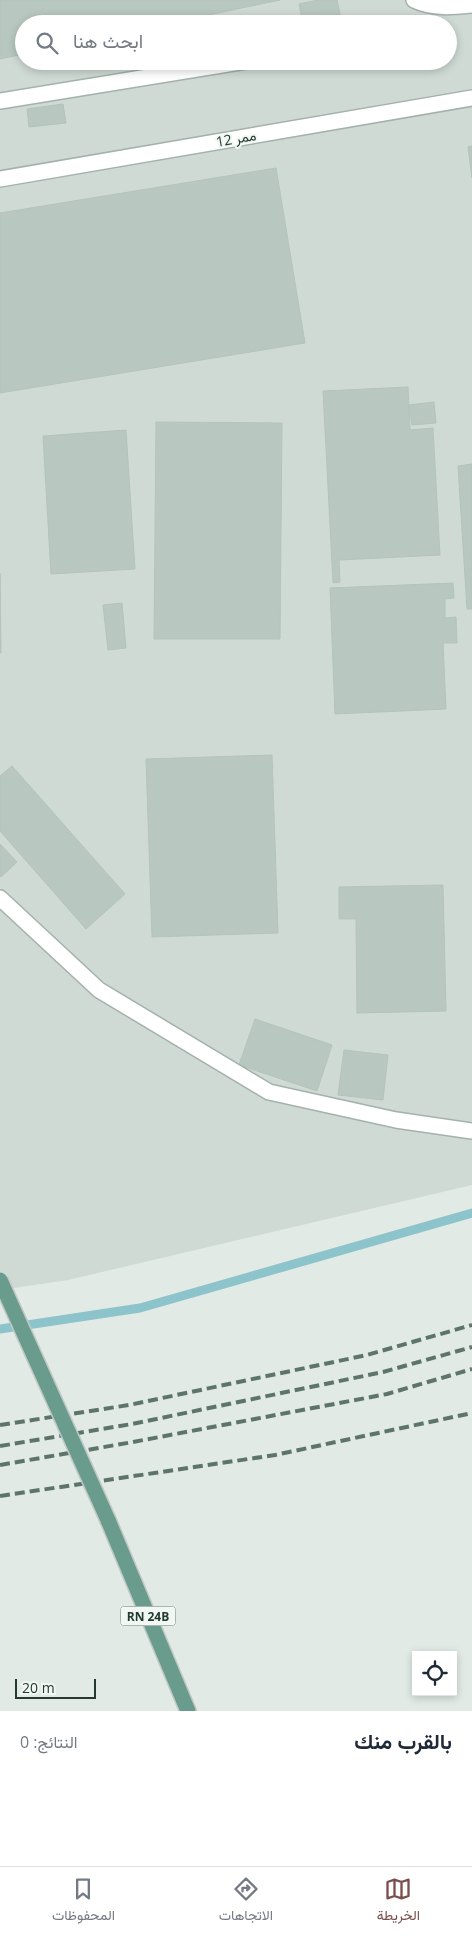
<!DOCTYPE html>
<html lang="ar">
<meta charset="utf-8">
<style>
body{margin:0;font-family:"Open Sans",Vazirmatn,sans-serif;background:#f6f6f7;color:#1f2937;direction:rtl}
.controls{position:absolute;right:15px;bottom:15px;display:grid;overflow:hidden;border-radius:0px;box-shadow:0 2px 8px #0003}
.controls button{width:45px;height:45px;display:grid;place-items:center;padding:0;border:0;border-bottom:1px solid #e0e1e3;background:#fff;color:#1f2937;font:25px sans-serif}
.scale{position:absolute;left:15px;bottom:12px;width:81px;box-sizing:border-box;padding-left:5px;border:2px solid #233932;border-top:0;font-size:14px;line-height:18px;white-space:nowrap;color:#233932;-webkit-text-stroke:4px #f1f7f3;paint-order:stroke}
.list{margin:0;padding:0;list-style:none}
h2{display:flex;justify-content:space-between;align-items:center;height:65px;margin:0;padding:0 20px;font-size:21px}
h2 small{font-size:16px;font-weight:400;color:#747a83}
.icon{flex:none;width:28px;height:28px;fill:none;stroke:currentColor;stroke-width:2;stroke-linecap:round;stroke-linejoin:round}
.map{position:relative;flex:none;width:472px;height:1711px;overflow:hidden;direction:ltr}
.search{position:absolute;background:#fff;box-shadow:0 2px 8px #0003;left:15px;right:15px;top:15px;height:55px;display:flex;align-items:center;gap:12px;box-sizing:border-box;padding:0 18px;border-radius:28px;color:#747a83;font-size:19px}
.sheet{height:155px;background:#fff}
nav{display:flex;justify-content:space-around;align-items:center;box-sizing:border-box;height:70px;border-top:1px solid #e0e1e3;background:#fff;font-size:14px;color:#747a83}
nav a{display:grid;justify-items:center;gap:2px}
nav .on{color:#794f4b}
.map>svg:first-child{display:block}
.built{fill:#cfdad4;fill-rule:evenodd}
.lines{fill:none;stroke-linecap:round;stroke-linejoin:round}
.stream{stroke:#8dc3cb;stroke-width:9}
.building{fill:#b9c7c1;stroke:#b4c3bc}
.minor-casing{stroke:#a4b1ac;stroke-width:18}
.major-casing{stroke:#c1c8c6;stroke-width:18}
.minor{stroke:#fff;stroke-width:15}
.major{stroke:#699c8d;stroke-width:15}
.rail{stroke:#5d746d;stroke-width:4;stroke-dasharray:10 5;stroke-linecap:butt}
.major-bridge-casing{stroke:#c1c8c6;stroke-width:18;stroke-linecap:butt}
.major-bridge{stroke:#699c8d;stroke-width:15}
.labels{text-anchor:middle;dominant-baseline:central;stroke-width:4;stroke-linejoin:round;paint-order:stroke}
.shield{fill:#f1f7f3;stroke:#61726c;stroke-width:1}
.shield-label{font-size:12px;font-weight:bold;fill:#233932}
.street-label{font-size:14px;fill:#233932;stroke:#f1f7f3}
</style>
<div class="map">
<svg width="472" height="1711" viewBox="0 0 472 1711">
<rect width="100%" height="100%" fill="#e1eae5"/>
<path class="built" d="M0,0H472V1185L68,1280L0,1290ZM24,24H448V61H24Z"/>
<g class="lines">
<path class="stream" d="M0,1329L140,1308L472,1213"/>
</g>
<path class="building" d="M0,0H280L166,24H24V54L0,59Z
M318,0H337L342,23L303,24L299,4Z
M63,104L66,123L29,127L27,109Z
M472,146V178L468,147Z
M276,168L305,343L0,393V213Z
M408,387L410,430L433,428L440,555L339,560L340,582L333,583L323,391Z
M434,402L436,423L412,425L409,405Z
M156,422L282,423L280,639H154Z
M126,430L135,569L51,574L43,436Z
M472,464V609H467L458,466Z
M0,573L1,653H0Z
M453,583L454,598L445,599V618L456,617L457,643H443L446,709L335,714L330,588Z
M122,603L126,648L108,650L103,605Z
M272,755L278,933L152,937L146,759Z
M12,766L125,894L86,929L0,831V776Z
M0,844L17,862L1,877L0,876Z
M443,885L446,1011L357,1013L356,919H339V887Z
M255,1019L332,1045L317,1091L239,1065Z
M344,1050L388,1055L383,1100L338,1095Z"/>
<g class="lines">
<defs>
<path id="minor" d="M414,0C433,9 452,7 472,5
M0,101L246,61
M0,179L472,98
M0,898L99,990L269,1092L396,1120L472,1131"/>
<path id="major" d="M108,1520L188,1711"/>
</defs>
<use href="#minor" class="minor-casing"/>
<use href="#major" class="major-casing"/>
<use href="#minor" class="minor"/>
<use href="#major" class="major"/>
<path class="rail" d="M0,1425L129,1405L367,1355L472,1325
M0,1446L132,1424L383,1372L472,1347
M0,1465L133,1442L387,1394L472,1369
M0,1496L275,1455L472,1413"/>
<defs>
<path id="major-bridge" d="M0,1280L108,1520"/>
</defs>
<use href="#major-bridge" class="major-bridge-casing"/>
<use href="#major-bridge" class="major-bridge"/>
</g>
<g class="labels">
<rect class="shield" x="120.5" y="1606.5" width="55" height="19" rx="4"/>
<g class="shield-label">
<text x="148" y="1616">RN 24B</text>
</g>
<g class="street-label">
<text transform="translate(236 138) rotate(-10)">ممر 12</text>
</g>
</g>
</svg>
<div class="controls">
<button><svg class="icon" aria-label="locate" viewBox="0 0 24 24"><circle cx="12" cy="12" r="6"/><path d="M12 2v4M12 18v4M2 12h4M18 12h4"/></svg></button>
</div>
<div class="scale">20 m</div>
<div class="search"><svg class="icon" aria-label="search" viewBox="0 0 24 24"><circle cx="10" cy="10" r="6"/><path d="M15 15l6 6"/></svg>ابحث هنا</div>
</div>
<section class="sheet">
<h2>بالقرب منك<small>النتائج: 0</small></h2>
<ul class="list">
</ul>
</section>
<nav>
<a class="on"><svg class="icon" aria-label="map" viewBox="0 0 24 24"><path d="M3 6l6-2 6 2 6-2v14l-6 2-6-2-6 2zM9 4v14M15 6v14"/></svg>الخريطة</a>
<a><svg class="icon" aria-label="directions" viewBox="0 0 24 24"><path d="M12 3l9 9-9 9-9-9zM9 14v-3h6M13 9l2 2-2 2"/></svg>الاتجاهات</a>
<a><svg class="icon" aria-label="saved" viewBox="0 0 24 24"><path d="M7 4h10v16l-5-4-5 4z"/></svg>المحفوظات</a>
</nav>
